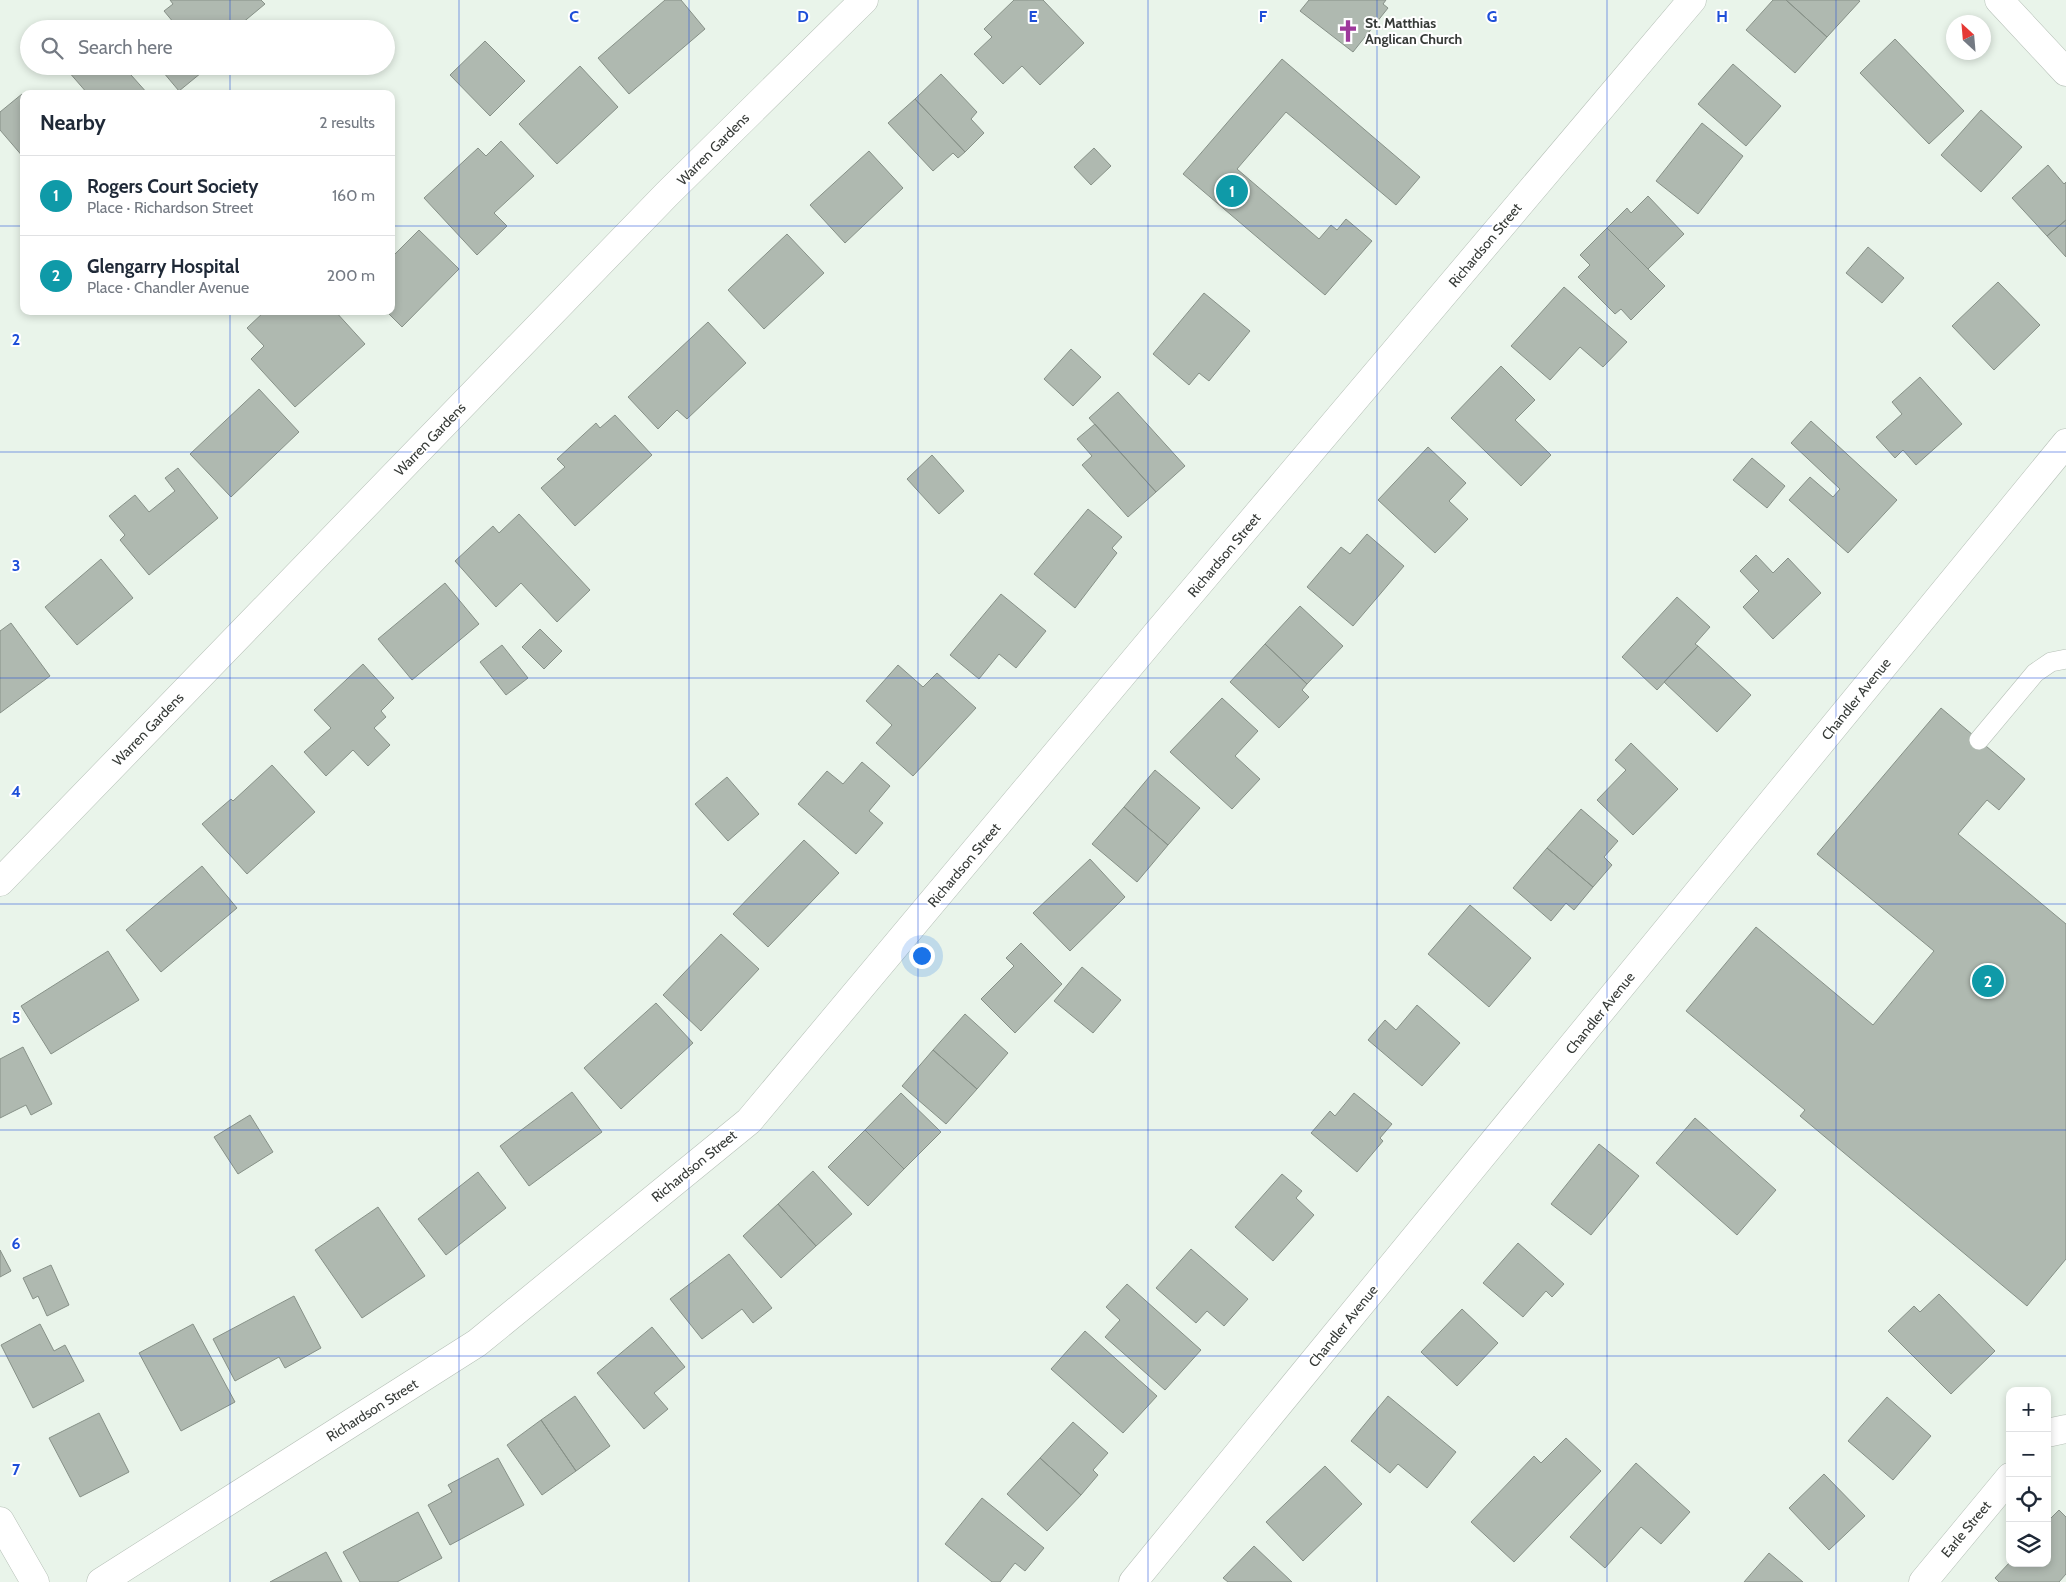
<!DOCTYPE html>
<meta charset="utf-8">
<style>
body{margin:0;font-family:Cabin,sans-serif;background:#f6f6f7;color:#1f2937}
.controls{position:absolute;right:15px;bottom:15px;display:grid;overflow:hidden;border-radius:10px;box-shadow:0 2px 8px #0003}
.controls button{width:45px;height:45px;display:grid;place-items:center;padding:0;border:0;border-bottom:1px solid #e0e1e3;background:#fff;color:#1f2937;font:25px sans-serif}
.compass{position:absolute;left:1946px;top:15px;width:45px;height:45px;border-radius:50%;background:#fff;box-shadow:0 2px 8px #0003;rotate:334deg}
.you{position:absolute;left:921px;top:955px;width:18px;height:18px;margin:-12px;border:4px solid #fff;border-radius:50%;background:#1a73e8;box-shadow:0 0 0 8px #1a73e833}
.badge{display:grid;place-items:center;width:32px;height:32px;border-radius:50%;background:#7c3aed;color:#fff;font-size:16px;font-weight:700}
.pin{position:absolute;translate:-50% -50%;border:2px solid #fff;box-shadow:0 1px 5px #0006}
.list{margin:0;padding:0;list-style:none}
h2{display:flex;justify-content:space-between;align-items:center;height:65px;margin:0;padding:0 20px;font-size:21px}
h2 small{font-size:16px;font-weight:400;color:#747a83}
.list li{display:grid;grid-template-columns:32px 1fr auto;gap:15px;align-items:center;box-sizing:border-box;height:80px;padding:0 20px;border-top:1px solid #e0e1e3}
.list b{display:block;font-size:19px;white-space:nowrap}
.list p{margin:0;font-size:16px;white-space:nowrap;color:#747a83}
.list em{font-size:16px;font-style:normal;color:#747a83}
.icon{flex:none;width:28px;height:28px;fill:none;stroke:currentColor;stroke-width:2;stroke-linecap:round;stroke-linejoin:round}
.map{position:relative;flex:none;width:2066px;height:1582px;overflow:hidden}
.search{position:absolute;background:#fff;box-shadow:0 2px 8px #0003;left:20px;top:20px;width:375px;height:55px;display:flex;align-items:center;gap:12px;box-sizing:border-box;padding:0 18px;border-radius:28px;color:#747a83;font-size:19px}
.panel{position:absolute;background:#fff;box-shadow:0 2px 8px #0003;left:20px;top:90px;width:375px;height:225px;border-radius:10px}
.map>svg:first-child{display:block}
.building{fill:#afb9b0;stroke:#879188}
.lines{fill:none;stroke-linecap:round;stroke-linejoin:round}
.service-casing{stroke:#b6c0b7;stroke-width:20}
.minor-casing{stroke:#b6c0b7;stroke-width:29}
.secondary-casing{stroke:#b6c0b7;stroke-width:29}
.service{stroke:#fff;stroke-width:19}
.minor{stroke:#fff;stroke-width:28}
.secondary{stroke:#fff;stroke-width:28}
.grid{fill:none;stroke:#1d4ed8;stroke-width:1;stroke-opacity:0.55}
.labels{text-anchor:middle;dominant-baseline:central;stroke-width:4;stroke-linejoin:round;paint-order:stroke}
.poi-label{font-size:14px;font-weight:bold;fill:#363a37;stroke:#fff;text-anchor:start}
.street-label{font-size:14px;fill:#363a37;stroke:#fff}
.grid-label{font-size:16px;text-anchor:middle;font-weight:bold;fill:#1d4ed8;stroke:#fff;stroke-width:4;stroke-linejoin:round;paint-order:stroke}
</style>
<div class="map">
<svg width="2066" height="1582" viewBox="0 0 2066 1582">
<rect width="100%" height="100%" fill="#e9f4ea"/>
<path class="building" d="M170,0H261L265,4L235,29H179L164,11L173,4Z
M665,0H681L705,29L629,94L598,58Z
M1014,0H1043L1084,43L1040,85L1022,66L1003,84L974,54L992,37L984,29Z
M1309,0H1386L1383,4L1388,8L1353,52L1300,11Z
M1773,0H1786L1827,37L1795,73L1746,30Z
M1786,0H1858L1860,1L1827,37Z
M1895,39L1964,111L1929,144L1860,73Z
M485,41L525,81L490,116L450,75Z
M1282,59L1420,177L1396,205L1286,112L1237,169L1319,239L1331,225L1337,230L1346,219L1372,241L1325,295L1183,174Z
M1733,64L1781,106L1746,146L1698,104Z
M73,66H123L148,94H88L68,71Z
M158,66H195L201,73L179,91Z
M580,66L618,107L557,164L519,124Z
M941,74L977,112L971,119L984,133L965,152L915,99Z
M22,94L24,96V158L0,130V112Z
M915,99L965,152L958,158L953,153L933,171L888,123Z
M1981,110L2022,147L1981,192L1941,155Z
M1702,123L1743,156L1698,214L1656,181Z
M501,141L534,176L494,213L507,226L477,255L424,198L478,148L486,156Z
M1094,148L1111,166L1091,185L1074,167Z
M869,151L903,188L845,243L810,205Z
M2048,165L2064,184L2066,182V220L2047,236L2012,198Z
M1648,196L1684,234L1648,269L1607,228L1627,208L1631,213Z
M2066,220V257L2047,236Z
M1607,228L1665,286L1631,320L1621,309L1615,314L1578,277L1590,265L1580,255Z
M419,230L459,269L402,327L386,311H391V258Z
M787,234L824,273L764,329L728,290Z
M1868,247L1904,278L1882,303L1846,273Z
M1998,282L2040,325L1994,370L1952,326Z
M1564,287L1627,342L1603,367L1580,347L1550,380L1511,346Z
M1204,293L1250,331L1209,381L1199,373L1189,385L1153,354Z
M265,311H335L365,344L295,407L251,359L264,346L247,328Z
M708,322L746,363L687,419L677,410L658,429L628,397Z
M1071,349L1101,377L1073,406L1044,379Z
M1501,366L1535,400L1515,420L1551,455L1521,486L1451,418Z
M1920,377L1962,424L1916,465L1903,450L1895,458L1876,437L1902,414L1892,402Z
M259,389L299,432L231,497L190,454Z
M1118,392L1185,466L1156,492L1089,418Z
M615,415L652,455L575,526L541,488L565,467L557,459L596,423L600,428Z
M1811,421L1897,500L1848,553L1789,500L1810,477L1833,497L1840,489L1791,443Z
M1095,424L1156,492L1128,517L1082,465L1092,456L1077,439Z
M1428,447L1466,483L1449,501L1468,519L1435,553L1378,500Z
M932,455L964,491L939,514L907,479Z
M1752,458L1785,486L1767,508L1733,480Z
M178,468L218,518L149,575L120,540L125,535L109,516L135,495L149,512L175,491L165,478Z
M1088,509L1122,537L1112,548L1117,553L1075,608L1034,574Z
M519,514L590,590L557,622L521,583L496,607L455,561L493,526L499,533Z
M1367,534L1404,566L1353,626L1307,587L1341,547L1350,554Z
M1756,555L1773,573L1788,558L1821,593L1773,639L1743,607L1759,591L1740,571Z
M101,559L133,598L77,645L45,607Z
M445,583L479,624L412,680L378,639Z
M1001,594L1046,631L1016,668L999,654L979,679L950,655Z
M1677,597L1710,627L1695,644L1698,646L1657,690L1622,657Z
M1300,606L1343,646L1307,684L1265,644Z
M11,623L50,676L0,713V631Z
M540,629L562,651L544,669L522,647Z
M1265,644L1307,684L1302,690L1309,697L1279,728L1230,682Z
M502,645L528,678L506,695L480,662Z
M1698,646L1751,695L1717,732L1664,682Z
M363,664L394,698L381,711L386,717L374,728L390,745L368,766L353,750L326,776L304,752L331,728L314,710Z
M898,665L923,687L937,673L976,708L913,776L876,743L892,725L866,701Z
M1222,698L1258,731L1235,756L1260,779L1232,809L1170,752Z
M1941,708L2025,779L1999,810L1987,800L1958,834L2066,924V1259L2027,1306L1800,1116L1805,1110L1686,1011L1756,927L1873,1025L1934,951L1817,854Z
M1631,743L1678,789L1633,835L1597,800L1626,770L1615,760Z
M862,762L890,786L869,811L883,823L856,854L798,804L827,771L843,784Z
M272,765L315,812L247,874L202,824L231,799L233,801Z
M1155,770L1200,808L1168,845L1124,807Z
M727,777L759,814L728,841L695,804Z
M1124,807L1168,845L1137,882L1092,844Z
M1581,809L1618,841L1604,857L1612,865L1593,887L1547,848Z
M804,840L839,873L768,947L733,914Z
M1547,848L1593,887L1574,910L1566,903L1551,921L1513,888Z
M1090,859L1125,897L1070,951L1033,913Z
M202,866L237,908L161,972L126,930Z
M1470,905L1531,958L1489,1007L1428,954Z
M721,934L759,969L701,1031L663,995Z
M1021,943L1062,984L1015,1033L981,999L1014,966L1006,958Z
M108,951L139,1000L51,1054L21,1006Z
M1082,967L1121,1000L1093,1033L1054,1001Z
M656,1003L693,1043L621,1109L584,1068Z
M1417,1005L1460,1043L1422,1086L1368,1040L1385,1020L1396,1030Z
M965,1014L1008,1053L977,1089L933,1050Z
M23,1047L52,1104L31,1115L26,1105L0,1118V1059Z
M933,1050L977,1089L946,1124L902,1086Z
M572,1092L602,1132L529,1186L500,1146Z
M901,1093L941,1132L904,1169L865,1130Z
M1354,1093L1392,1124L1380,1138L1383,1141L1357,1172L1311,1133L1330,1111L1335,1116Z
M250,1115L273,1152L238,1174L214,1137Z
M1695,1118L1776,1190L1737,1235L1656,1163Z
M865,1130L904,1169L868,1206L828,1167Z
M1599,1144L1639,1176L1591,1235L1551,1204Z
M813,1171L852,1214L816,1246L778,1204Z
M478,1172L506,1208L446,1255L418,1219Z
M1282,1174L1302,1191L1296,1198L1314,1215L1273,1261L1235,1227Z
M778,1204L816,1246L781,1278L743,1236Z
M378,1207L425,1276L362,1318L315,1250Z
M1518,1243L1564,1284L1552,1297L1546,1291L1523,1317L1483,1283Z
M1191,1249L1248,1299L1224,1326L1207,1311L1196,1323L1156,1288Z
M0,1250L11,1271L0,1277Z
M729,1254L772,1308L753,1323L742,1309L702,1339L670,1299Z
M51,1265L69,1305L47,1316L38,1296L33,1299L23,1278Z
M1127,1284L1201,1350L1165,1390L1105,1337L1120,1320L1106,1307Z
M1939,1294L1995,1351L1951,1394L1888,1331L1914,1306L1920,1312Z
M294,1296L321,1348L285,1368L279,1357L235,1381L213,1339Z
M1462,1309L1498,1343L1457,1386L1421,1352Z
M40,1324L54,1351L65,1345L84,1381L33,1408L1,1345Z
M193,1324L235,1402L181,1431L139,1353Z
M652,1327L685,1367L654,1393L668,1409L644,1429L597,1373Z
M1085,1331L1157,1396L1123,1433L1051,1369Z
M575,1396L610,1446L576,1471L541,1420Z
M1388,1396L1456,1452L1427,1488L1398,1464L1390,1473L1351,1441Z
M1887,1397L1931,1436L1893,1480L1848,1441Z
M99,1413L129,1472L80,1497L49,1438Z
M541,1420L576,1471L542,1495L507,1445Z
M1073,1422L1108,1453L1093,1470L1098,1475L1081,1495L1040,1458Z
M1566,1438L1601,1471L1514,1562L1471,1522L1534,1456L1541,1463Z
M498,1458L524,1505L450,1545L428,1505L452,1492L448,1485Z
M1040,1458L1081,1495L1047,1531L1007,1494Z
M1636,1463L1690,1512L1661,1544L1641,1527L1605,1568L1570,1537Z
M1325,1466L1362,1504L1303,1561L1266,1522Z
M1824,1474L1865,1516L1829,1550L1789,1508Z
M982,1498L1044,1548L1025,1571L1015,1563L1000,1582H992L945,1544Z
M2059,1510L2066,1517V1574L2059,1582H1999L1995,1578L2010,1562V1563H2047V1522Z
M418,1512L442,1558L397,1582H360L343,1552Z
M1254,1546L1292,1582H1228L1223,1578Z
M326,1552L342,1582H270Z
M1769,1553L1803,1582H1744Z"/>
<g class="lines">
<defs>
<path id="service" d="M1979,740L2035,673L2051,662L2066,659"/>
<path id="minor" d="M0,882L667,194L864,0
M2047,1433L2066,1429
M0,1521L35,1582
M101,1582L477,1343L749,1121L1158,632L1692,0
M1133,1582L2066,443
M1923,1582L2010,1477"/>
<path id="secondary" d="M1999,0L2066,72"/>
</defs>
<use href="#service" class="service-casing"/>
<use href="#minor" class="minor-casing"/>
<use href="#secondary" class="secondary-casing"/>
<use href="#service" class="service"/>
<use href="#minor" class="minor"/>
<use href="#secondary" class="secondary"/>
</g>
<path class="grid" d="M230,0V29M459,0V1582M689,0V1582M918,0V1582M1148,0V1582M1377,0V1582M1607,0V1582M1836,0V1582M230,66V94M0,226H24M391,226H2066M230,311V1582M0,452H2066M0,678H2066M0,904H2066M0,1130H2066M0,1356H2066"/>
<defs>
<symbol id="church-bare" viewBox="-9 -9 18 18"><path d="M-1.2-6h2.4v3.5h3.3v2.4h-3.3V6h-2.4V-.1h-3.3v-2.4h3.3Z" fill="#9e389c" stroke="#fff" stroke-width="2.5" paint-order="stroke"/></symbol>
</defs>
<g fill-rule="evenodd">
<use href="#church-bare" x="1332" y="15" width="32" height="32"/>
</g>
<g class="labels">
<g class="poi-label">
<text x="1365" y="23">St. Matthias<tspan x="1365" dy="16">Anglican Church</tspan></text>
</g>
<g class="street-label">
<text transform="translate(713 149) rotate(-45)">Warren Gardens</text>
<text transform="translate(1485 245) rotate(-50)">Richardson Street</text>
<text transform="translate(430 439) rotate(-46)">Warren Gardens</text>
<text transform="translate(1224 555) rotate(-50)">Richardson Street</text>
<text transform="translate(1856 699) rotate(-51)">Chandler Avenue</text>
<text transform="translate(148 729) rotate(-46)">Warren Gardens</text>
<text transform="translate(964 865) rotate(-50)">Richardson Street</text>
<text transform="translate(1600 1013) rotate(-51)">Chandler Avenue</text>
<text transform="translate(694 1166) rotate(-39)">Richardson Street</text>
<text transform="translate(1343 1326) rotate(-51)">Chandler Avenue</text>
<text transform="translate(372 1410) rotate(-32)">Richardson Street</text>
<text transform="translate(1966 1529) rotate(-50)">Earle Street</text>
</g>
</g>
<g class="grid-label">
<text x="574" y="22">C</text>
<text x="803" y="22">D</text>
<text x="1033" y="22">E</text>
<text x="1263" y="22">F</text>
<text x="1492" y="22">G</text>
<text x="1722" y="22">H</text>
<text x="16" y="345">2</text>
<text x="16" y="571">3</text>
<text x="16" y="797">4</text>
<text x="16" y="1023">5</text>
<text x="16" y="1249">6</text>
<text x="16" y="1475">7</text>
</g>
</svg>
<div class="controls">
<button>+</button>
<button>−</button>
<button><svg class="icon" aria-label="locate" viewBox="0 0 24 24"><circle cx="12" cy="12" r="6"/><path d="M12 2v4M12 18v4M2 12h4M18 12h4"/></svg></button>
<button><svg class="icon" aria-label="layers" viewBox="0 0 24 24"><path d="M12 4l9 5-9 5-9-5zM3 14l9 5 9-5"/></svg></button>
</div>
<svg class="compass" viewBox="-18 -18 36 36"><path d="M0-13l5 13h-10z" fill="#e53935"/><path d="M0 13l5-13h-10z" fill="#747a83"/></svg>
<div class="you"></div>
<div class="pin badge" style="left:1232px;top:191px;background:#0f9aa8">1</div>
<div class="pin badge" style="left:1988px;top:981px;background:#0f9aa8">2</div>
<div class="search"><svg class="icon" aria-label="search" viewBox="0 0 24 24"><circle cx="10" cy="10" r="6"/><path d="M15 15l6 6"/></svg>Search here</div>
<section class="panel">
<h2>Nearby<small>2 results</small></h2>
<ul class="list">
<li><span class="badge" style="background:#0f9aa8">1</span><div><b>Rogers Court Society</b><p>Place · Richardson Street</p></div><em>160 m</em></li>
<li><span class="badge" style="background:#0f9aa8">2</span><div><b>Glengarry Hospital</b><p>Place · Chandler Avenue</p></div><em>200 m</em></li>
</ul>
</section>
</div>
